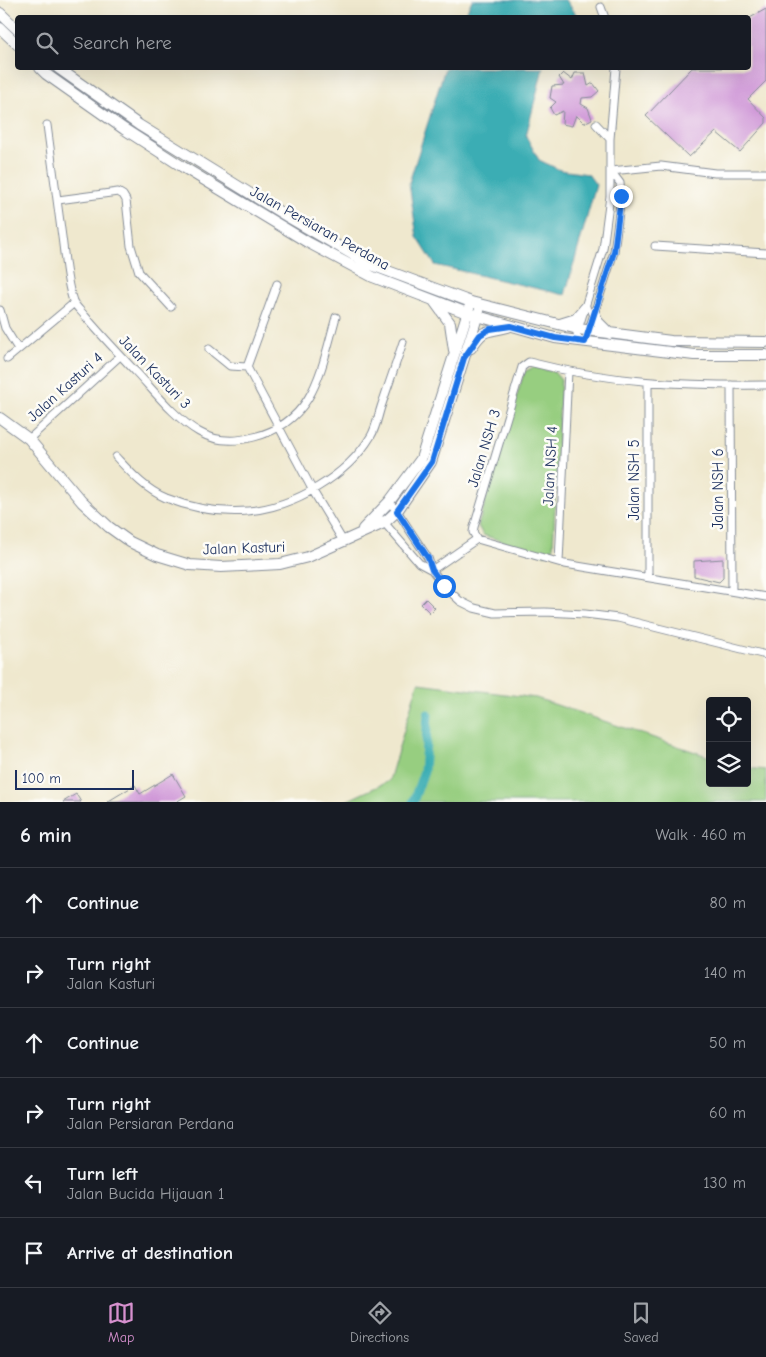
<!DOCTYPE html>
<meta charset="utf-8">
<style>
body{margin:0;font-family:"Comic Neue",sans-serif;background:#20242c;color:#f1f3f6}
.controls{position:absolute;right:15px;bottom:15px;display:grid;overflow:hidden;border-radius:5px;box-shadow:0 5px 20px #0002}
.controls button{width:45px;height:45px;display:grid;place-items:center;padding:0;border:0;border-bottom:1px solid #363941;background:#171b24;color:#f1f3f6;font:25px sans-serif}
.scale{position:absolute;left:15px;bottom:12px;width:119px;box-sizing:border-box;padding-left:5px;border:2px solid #1b2f5e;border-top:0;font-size:14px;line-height:18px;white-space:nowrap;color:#1b2f5e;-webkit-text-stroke:4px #fdfcf7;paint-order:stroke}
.stop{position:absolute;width:15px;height:15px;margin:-11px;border:4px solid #1a73e8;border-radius:50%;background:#fff}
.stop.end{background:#1a73e8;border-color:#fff;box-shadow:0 1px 5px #0008}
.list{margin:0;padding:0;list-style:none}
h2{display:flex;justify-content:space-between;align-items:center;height:65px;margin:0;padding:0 20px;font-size:21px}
h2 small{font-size:16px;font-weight:400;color:#9ea1a6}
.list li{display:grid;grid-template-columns:32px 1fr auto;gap:15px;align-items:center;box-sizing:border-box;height:70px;padding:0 20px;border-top:1px solid #363941}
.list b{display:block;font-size:19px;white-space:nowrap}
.list p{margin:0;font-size:16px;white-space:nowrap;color:#9ea1a6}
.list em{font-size:16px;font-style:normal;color:#9ea1a6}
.icon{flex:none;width:28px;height:28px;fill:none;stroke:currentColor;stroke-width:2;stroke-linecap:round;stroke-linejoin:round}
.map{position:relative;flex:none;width:766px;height:802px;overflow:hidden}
.search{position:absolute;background:#171b24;box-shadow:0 5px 20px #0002;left:15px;right:15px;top:15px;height:55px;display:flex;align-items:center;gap:12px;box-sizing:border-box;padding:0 18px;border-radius:5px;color:#9ea1a6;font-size:19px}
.sheet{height:485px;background:#171b24}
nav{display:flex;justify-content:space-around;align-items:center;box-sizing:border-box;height:70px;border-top:1px solid #363941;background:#171b24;font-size:14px;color:#9ea1a6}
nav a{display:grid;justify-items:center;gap:2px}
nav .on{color:#d690ce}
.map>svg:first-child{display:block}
.green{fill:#97ce80;stroke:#597e6f}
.water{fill:#3badb4;stroke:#2b6e89}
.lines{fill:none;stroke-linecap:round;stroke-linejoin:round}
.canal{stroke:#3badb4;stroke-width:9}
.building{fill:#d099d8}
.street-casing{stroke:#858c96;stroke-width:9}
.secondary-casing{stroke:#858c96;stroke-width:12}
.street{stroke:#fff;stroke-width:7}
.secondary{stroke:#fff;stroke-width:10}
.route{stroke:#1a73e8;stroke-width:6}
.labels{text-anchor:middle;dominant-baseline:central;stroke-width:5;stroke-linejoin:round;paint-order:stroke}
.street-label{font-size:15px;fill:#1b2f5e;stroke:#fdfcf7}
</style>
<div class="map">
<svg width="766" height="802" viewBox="0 0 766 802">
<rect width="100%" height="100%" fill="#fdfcf7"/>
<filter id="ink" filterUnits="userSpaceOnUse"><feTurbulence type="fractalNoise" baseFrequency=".02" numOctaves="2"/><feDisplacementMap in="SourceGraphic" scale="10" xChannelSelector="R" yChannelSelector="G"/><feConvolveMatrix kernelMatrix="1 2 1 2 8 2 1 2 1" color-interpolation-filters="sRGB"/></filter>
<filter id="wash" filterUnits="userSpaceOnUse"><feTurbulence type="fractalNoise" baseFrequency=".0096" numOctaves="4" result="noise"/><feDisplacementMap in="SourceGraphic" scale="20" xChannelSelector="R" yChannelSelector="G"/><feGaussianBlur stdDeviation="1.12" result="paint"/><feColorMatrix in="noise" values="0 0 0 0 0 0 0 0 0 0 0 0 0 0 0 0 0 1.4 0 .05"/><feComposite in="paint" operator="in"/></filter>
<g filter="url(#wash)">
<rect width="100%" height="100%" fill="#efe8ce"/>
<path class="green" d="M534,367L554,372L561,380L553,549L545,555L483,535L478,526L524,372Z
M418,683L536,698L710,757V783H747V768L766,770V802H344L389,781Z"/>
<path class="water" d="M472,0H566L578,17H464Z
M445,68H543L526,136L539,160L560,170L588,174L596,185L565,295L435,265L417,237L409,183Z"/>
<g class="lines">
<path class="canal" d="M413,802L424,771L428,714"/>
</g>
<g id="blocks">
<path class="building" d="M766,9V81L748,99L766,118V123L740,152L716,132L689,157L646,116L692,68H748V19Z
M563,73L572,80L575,73H585L588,86L593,83L599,91L592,97L582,98L581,104L588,108L592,119L584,123L576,115L572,126L562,124L563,111L554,115L550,108L556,102L550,98L552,86L564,85L559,77Z
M723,559V578L719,582L694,576V561Z
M426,599L435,608L430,613L421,604Z
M173,774L186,796L176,802H107L135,785L140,794Z
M76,794L81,802H63Z"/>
</g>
</g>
<g filter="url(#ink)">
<use href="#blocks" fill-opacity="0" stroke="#858c96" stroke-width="1"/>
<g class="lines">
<defs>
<path id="street" d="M601,7L605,18
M596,124L610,139L616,68
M47,125C52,162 57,200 62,237C65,258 66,281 73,301C75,306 81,311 85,316C101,335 119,354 136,372C154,391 176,419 199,432C216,442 235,442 254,437C315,422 321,369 336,317
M611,171L661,166L715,173H766
M58,200L118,192L123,195L126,200L131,246L139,272L171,307
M655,246L766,253
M0,310L5,328L18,349
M577,333L603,249L610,196V139
M585,342L614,252L621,196L620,183L611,171
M209,349L230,366L247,367L277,284
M7,359L74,303
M247,367L313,491L343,541
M648,382V577
M731,385L732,591
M29,439L120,356
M116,457C131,473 145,489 166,498C191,508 221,513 248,511C294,507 347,476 371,436C376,428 378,416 381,407C388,386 396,364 403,342
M389,502L397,511L428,558L432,570L444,586L460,601L474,608L495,613L545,612L585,614L618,618L766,655
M382,520L419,563L432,570
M477,539L473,532L474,527L522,367L529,362C606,382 686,386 766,385
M559,562L568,371
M432,570L477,539L565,564L766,597"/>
<path id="secondary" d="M0,13L18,30
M0,28L18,45
M40,68L46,74L124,129L183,167L309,243L373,277L467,313L555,338L694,355H766
M58,68L139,125L288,217L369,264L471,302L578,329L671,341L766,342
M434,301L450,323L454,350
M594,312L598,322L610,334
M560,324L576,319L585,308
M471,348C485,327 485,333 508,327
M0,418L29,439L82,502L109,527L130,542L157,555L190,565L221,567L280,564L308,557L384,523L397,511L431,462L479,311
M363,529L389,502L421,459L469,308"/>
</defs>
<use href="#street" class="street-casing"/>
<use href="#secondary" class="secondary-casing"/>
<use href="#street" class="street"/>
<use href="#secondary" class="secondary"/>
</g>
</g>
<g class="lines" filter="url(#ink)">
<path class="route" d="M444,586L432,570L428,558L397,511L432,462L464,358L480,335L490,329L511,326L555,338L585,342L614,252L621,196"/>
</g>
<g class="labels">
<g class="street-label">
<text transform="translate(320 228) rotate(29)">Jalan Persiaran Perdana</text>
<text transform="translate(155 372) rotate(46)">Jalan Kasturi 3</text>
<text transform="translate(65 387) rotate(-42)">Jalan Kasturi 4</text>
<text transform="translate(484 448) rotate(-73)">Jalan NSH 3</text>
<text transform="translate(550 466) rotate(-87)">Jalan NSH 4</text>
<text transform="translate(634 480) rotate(-90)">Jalan NSH 5</text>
<text transform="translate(718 489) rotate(-90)">Jalan NSH 6</text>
<text transform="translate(244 548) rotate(-2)">Jalan Kasturi</text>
</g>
</g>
</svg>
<div class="controls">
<button><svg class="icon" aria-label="locate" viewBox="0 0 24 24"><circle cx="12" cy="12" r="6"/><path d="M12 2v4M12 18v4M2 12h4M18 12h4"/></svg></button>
<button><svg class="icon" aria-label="layers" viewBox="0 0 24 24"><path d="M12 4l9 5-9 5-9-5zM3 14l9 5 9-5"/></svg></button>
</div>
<div class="scale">100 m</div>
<div class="stop" style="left:444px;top:586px"></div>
<div class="stop end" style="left:621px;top:196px"></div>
<div class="search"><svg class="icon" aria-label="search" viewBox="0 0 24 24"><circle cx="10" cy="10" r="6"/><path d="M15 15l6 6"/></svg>Search here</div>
</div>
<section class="sheet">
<h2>6 min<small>Walk · 460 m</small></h2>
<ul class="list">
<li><svg class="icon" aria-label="ahead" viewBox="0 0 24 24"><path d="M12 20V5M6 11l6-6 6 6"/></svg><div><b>Continue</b></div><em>80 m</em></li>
<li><svg class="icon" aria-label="right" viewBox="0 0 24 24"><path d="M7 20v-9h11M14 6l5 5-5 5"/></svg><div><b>Turn right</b><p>Jalan Kasturi</p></div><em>140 m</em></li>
<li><svg class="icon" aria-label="ahead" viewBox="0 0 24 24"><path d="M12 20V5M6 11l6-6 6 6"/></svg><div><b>Continue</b></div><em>50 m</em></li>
<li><svg class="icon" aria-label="right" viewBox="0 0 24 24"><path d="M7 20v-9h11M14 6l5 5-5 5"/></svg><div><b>Turn right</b><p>Jalan Persiaran Perdana</p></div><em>60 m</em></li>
<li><svg class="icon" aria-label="left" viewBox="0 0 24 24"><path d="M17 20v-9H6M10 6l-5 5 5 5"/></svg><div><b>Turn left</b><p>Jalan Bucida Hijauan 1</p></div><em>130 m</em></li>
<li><svg class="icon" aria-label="arrive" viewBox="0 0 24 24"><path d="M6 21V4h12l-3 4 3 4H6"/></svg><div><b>Arrive at destination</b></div></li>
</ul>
</section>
<nav>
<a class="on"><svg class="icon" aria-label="map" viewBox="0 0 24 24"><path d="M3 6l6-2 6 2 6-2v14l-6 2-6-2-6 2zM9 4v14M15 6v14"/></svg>Map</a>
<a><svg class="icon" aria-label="directions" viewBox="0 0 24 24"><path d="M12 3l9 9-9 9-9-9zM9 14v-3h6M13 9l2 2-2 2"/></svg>Directions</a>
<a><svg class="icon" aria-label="saved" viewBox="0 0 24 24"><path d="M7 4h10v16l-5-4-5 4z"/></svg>Saved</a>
</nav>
